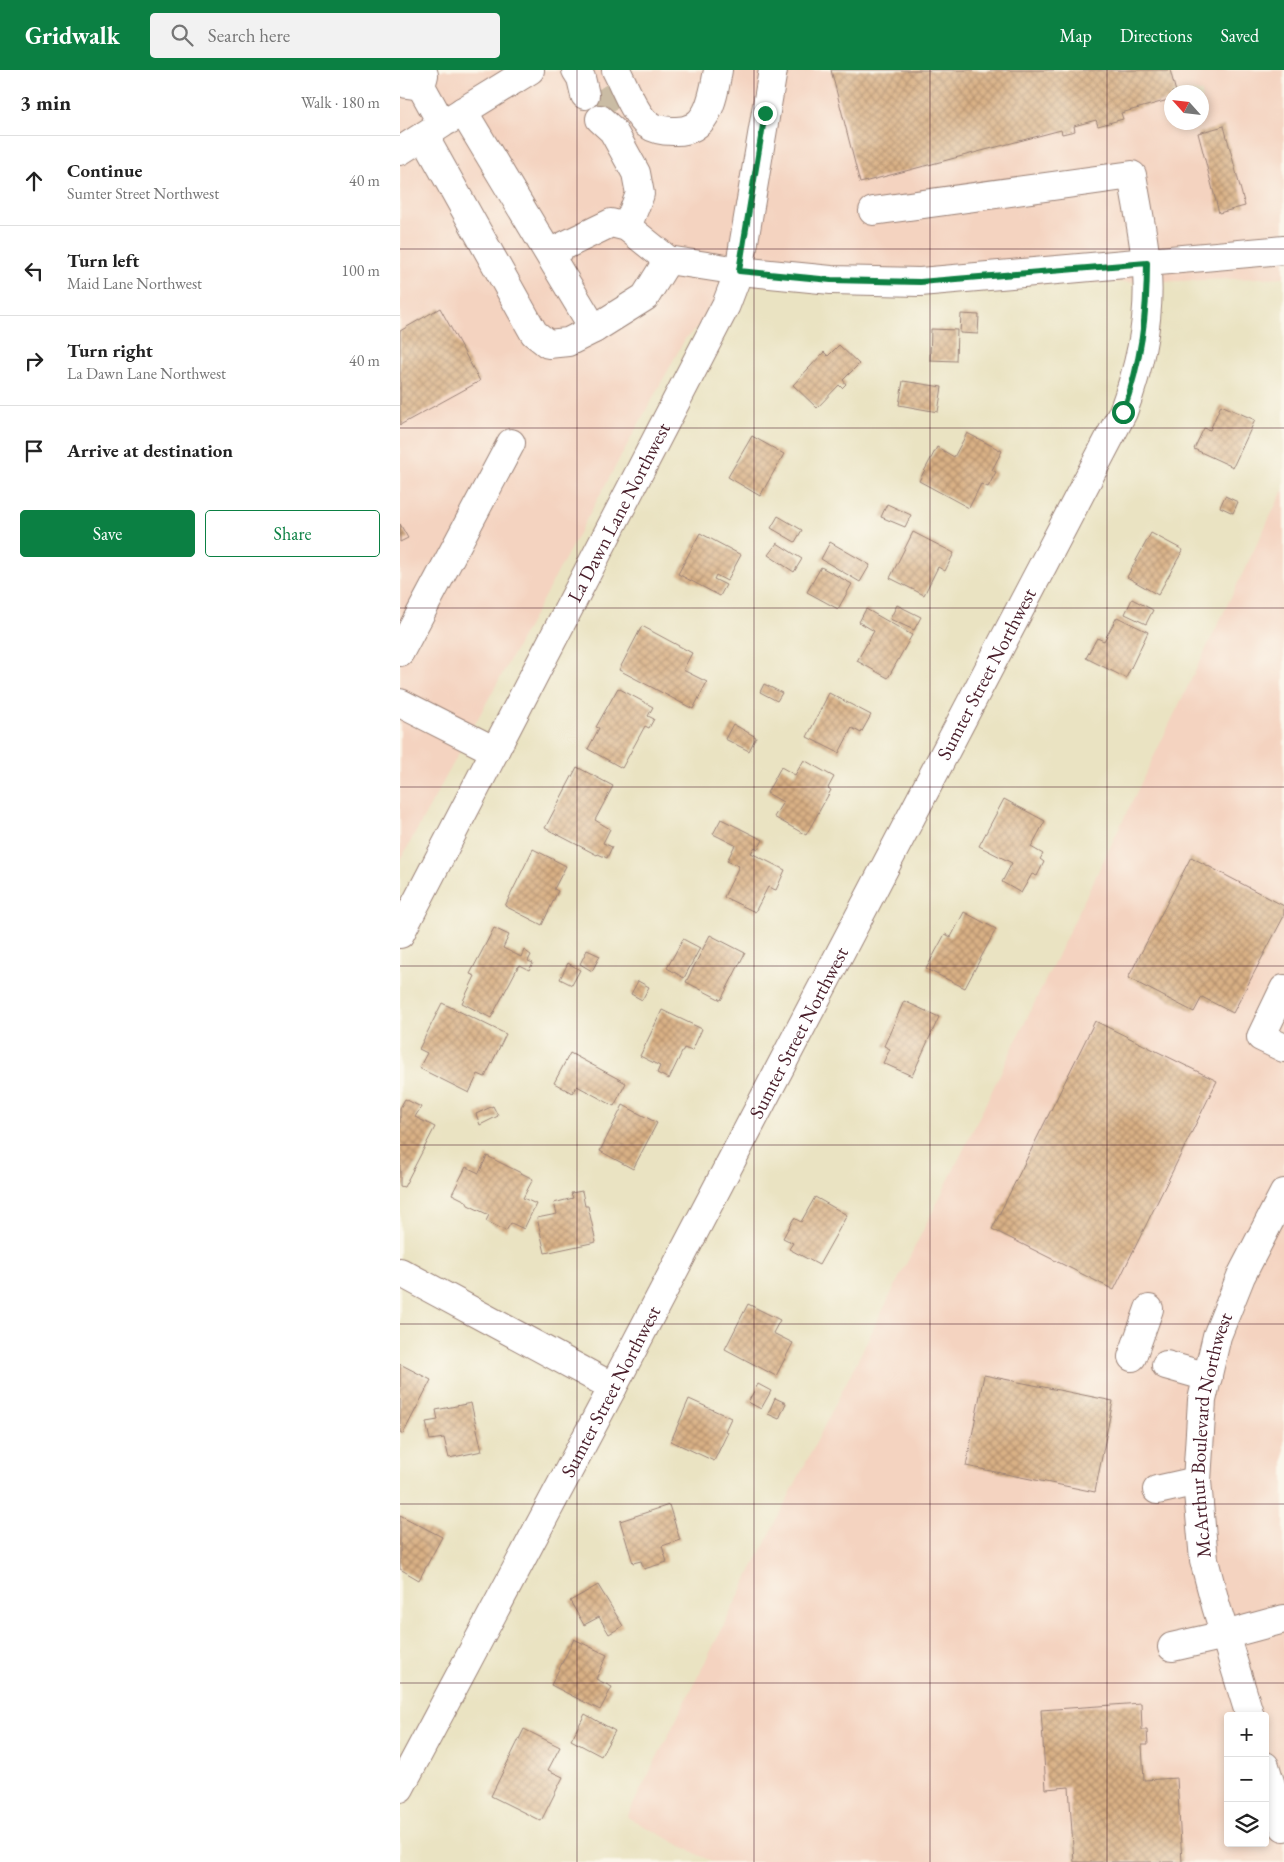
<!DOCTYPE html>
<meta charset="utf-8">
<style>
body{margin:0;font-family:"EB Garamond",serif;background:#f2f2f2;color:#222}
.controls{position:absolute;right:15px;bottom:15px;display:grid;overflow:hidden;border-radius:5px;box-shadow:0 2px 8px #0003}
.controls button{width:45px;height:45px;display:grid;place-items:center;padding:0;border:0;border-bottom:1px solid #e0e0e0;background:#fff;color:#222;font:25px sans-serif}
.compass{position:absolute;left:764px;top:15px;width:45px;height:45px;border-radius:50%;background:#fff;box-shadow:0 2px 8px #0003;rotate:297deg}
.stop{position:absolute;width:15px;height:15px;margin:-11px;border:4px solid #0b8043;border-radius:50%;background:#fff}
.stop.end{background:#0b8043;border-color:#fff;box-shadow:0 1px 5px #0008}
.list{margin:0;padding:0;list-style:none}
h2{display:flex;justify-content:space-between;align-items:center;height:65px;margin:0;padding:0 20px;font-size:21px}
h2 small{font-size:16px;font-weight:400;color:#767676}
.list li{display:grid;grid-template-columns:32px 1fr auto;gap:15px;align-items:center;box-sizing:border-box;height:90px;padding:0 20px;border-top:1px solid #e0e0e0}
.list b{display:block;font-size:19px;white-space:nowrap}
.list p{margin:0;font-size:16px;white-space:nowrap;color:#767676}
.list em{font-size:16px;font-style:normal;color:#767676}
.actions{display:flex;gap:10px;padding:15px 20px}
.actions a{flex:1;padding:11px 0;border:1px solid #0b8043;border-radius:5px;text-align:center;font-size:18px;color:#0b8043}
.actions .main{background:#0b8043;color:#fff}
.icon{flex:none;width:28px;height:28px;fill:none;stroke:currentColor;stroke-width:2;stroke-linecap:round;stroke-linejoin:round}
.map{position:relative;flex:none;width:884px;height:1792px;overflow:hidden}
header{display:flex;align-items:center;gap:30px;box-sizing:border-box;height:70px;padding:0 25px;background:#0b8043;color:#fff}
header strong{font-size:24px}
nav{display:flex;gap:28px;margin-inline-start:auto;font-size:18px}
.search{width:350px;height:45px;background:#f2f2f2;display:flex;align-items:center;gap:12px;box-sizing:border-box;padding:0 18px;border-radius:5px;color:#767676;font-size:19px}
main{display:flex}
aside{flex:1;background:#fff}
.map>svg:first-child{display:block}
.built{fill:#f4d3c0;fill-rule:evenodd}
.building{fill:url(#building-cross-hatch)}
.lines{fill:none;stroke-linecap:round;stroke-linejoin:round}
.minor-tunnel{stroke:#cabca4;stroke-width:28;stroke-dasharray:28 14;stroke-linecap:butt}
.minor-casing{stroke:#9a8176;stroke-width:30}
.minor{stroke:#fff;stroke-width:28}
.route{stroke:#0b8043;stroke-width:6}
.grid{fill:none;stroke:#4a1f2b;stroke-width:1;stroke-opacity:0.55}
.labels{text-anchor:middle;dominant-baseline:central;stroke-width:4;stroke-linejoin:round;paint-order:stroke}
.street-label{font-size:20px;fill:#4a1f2b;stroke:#fbf7ec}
</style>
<header>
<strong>Gridwalk</strong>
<div class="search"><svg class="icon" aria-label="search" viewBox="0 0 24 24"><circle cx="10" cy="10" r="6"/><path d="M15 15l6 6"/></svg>Search here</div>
<nav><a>Map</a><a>Directions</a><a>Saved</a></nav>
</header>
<main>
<aside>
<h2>3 min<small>Walk · 180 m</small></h2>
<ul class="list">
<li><svg class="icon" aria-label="ahead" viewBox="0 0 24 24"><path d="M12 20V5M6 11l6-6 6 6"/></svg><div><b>Continue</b><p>Sumter Street Northwest</p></div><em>40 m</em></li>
<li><svg class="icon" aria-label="left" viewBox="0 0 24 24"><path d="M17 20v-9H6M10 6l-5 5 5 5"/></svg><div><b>Turn left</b><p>Maid Lane Northwest</p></div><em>100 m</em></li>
<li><svg class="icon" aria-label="right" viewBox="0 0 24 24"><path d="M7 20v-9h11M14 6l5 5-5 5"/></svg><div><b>Turn right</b><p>La Dawn Lane Northwest</p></div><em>40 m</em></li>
<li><svg class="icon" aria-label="arrive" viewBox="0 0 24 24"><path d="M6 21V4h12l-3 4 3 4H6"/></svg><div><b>Arrive at destination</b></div></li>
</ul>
<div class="actions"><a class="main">Save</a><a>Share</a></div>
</aside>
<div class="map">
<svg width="884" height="1792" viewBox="0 0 884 1792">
<defs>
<pattern id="building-cross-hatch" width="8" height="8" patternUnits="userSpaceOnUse" patternTransform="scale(1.25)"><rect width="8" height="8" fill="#d9b185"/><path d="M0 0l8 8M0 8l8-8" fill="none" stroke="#b28f6d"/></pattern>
</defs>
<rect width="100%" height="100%" fill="#fbf7ec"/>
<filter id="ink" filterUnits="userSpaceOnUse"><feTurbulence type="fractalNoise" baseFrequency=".02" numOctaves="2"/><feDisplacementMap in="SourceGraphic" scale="10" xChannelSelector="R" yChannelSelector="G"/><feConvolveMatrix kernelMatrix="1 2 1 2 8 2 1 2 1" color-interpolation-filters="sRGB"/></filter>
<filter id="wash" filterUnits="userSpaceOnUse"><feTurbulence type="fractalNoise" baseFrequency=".0096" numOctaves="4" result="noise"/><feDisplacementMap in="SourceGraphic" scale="20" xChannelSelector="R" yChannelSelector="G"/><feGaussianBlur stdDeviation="1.12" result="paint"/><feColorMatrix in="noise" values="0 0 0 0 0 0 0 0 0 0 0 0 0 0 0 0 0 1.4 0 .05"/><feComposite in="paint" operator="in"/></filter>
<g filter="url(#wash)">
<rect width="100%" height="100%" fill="#eae3c2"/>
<path class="built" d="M0,0H884V207L752,212L340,216L285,269L0,791ZM772,22H802V52H772Z
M884,418V1792H312L227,1747L553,1101ZM828,1646H865V1773H828Z"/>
<g id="blocks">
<path class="building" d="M431,0H770L776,22H772V29L721,43L723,49L698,56L696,50L674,56L675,61L662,64L661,60L460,113Z
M824,56L845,136L819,143L798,63Z
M40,238L80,311L0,355V261Z
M561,244L579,245L578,264L560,263Z
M531,259L557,260L556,291L530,290Z
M439,275L459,294L443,310L446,314L442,318L439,315L417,338L393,315L424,282L428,286Z
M503,311L542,317L538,342L499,335Z
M821,335L855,350L833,397L794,379L804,358L810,360Z
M567,363L602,381L592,400L596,402L588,417L581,414L569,438L519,411L537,377L554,387Z
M352,366L384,384L360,426L328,407Z
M825,426L838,432L833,443L820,437Z
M487,434L511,445L505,457L481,447Z
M378,446L402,460L395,472L371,458Z
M0,454L8,468L0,472Z
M513,462L554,483L545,501L538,497L524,525L490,508Z
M300,463L341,485L327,511L316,505L314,509L326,515L320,526L278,504Z
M751,463L783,480L758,525L727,507Z
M430,472L470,495L460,512L421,489Z
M377,473L402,489L394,502L368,485Z
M421,497L452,514L438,539L407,522Z
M732,529L753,540L746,554L725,544Z
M497,535L521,547L514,560L490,549Z
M466,539L512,565L488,608L457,591L474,561L459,552Z
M717,547L748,562L726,608L686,588L697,568L704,571Z
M242,556L292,583L283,600L307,612L293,639L219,600Z
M364,614L382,623L377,631L360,622Z
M218,618L253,637L248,646L254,649L249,658L245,656L222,698L188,679L199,658L196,657Z
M429,623L471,645L461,663L452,658L439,683L407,667Z
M333,654L356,667L349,681L325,669Z
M404,690L434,707L428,718L431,720L406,765L374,747L383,732L367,723L381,697L395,705Z
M177,697L213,716L195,750L210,759L203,773L212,777L207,788L198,784L197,785L145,758Z
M604,729L645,751L631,777L643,784L640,789L644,792L637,806L632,804L621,823L602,812L612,793L579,776Z
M321,749L363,770L358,779L355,777L351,783L385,800L376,820L368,817L355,842L324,827L339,796L327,791L335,775L313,764Z
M133,779L166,796L154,819L158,821L142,855L105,836Z
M791,787L884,836V846L833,943L802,927L794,942L728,908Z
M564,842L596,859L565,918L526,899L545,864L551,867Z
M94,858L109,865L103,878L121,887L124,880L131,885L128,891L133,893L129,900L119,895L91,948L62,933L75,906L70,904Z
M310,865L345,883L321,930L286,912Z
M283,869L300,878L284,908L267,898Z
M187,880L200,886L192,901L180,894Z
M168,893L180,900L172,915L160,909Z
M238,911L249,917L242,930L231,924Z
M504,931L539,947L512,1006L483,993L490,979L484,976Z
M42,933L106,964L85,1007L78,1004L69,1023L19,998L27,983L19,979Z
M262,940L302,959L292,981L284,978L269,1009L257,1003L260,996L240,986Z
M695,951L817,1011L714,1220L592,1159Z
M170,983L226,1013L214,1036L177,1016L172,1023L154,1013Z
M5,1029L21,1037L15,1047L35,1057L4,1117L0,1116V1038Z
M223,1035L257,1053L233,1099L200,1081Z
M93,1036L98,1046L80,1055L76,1044Z
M87,1086L133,1109L123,1128L136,1134L124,1159L111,1153L106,1161L86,1151L89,1145L68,1135L66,1131L52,1124L66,1097L79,1103Z
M182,1121L185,1136H188L196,1172L145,1183L137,1148L157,1144L154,1133L173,1128L171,1123Z
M415,1127L447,1145L419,1195L389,1179L393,1173L383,1168L394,1148L401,1152Z
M348,1234L380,1250L373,1263L393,1273L376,1306L325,1279Z
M0,1294L31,1310L3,1364L0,1362Z
M584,1305L713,1331L695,1422L566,1396Z
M358,1314L371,1321L361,1339L348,1332Z
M375,1328L386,1333L379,1349L368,1344Z
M289,1329L331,1348L325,1361L328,1362L314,1391L271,1371Z
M71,1333L82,1381L49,1388L44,1368L30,1370L26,1352L38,1350L36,1340Z
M269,1435L280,1470L262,1476L267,1492L244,1499L241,1491L233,1493L220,1451Z
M0,1445L42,1467L19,1510L0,1499Z
M198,1515L223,1556L209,1564L199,1547L184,1555L170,1531Z
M174,1569L207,1585L196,1609L212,1617L200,1640L151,1615Z
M741,1633L742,1660H747L748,1675H742L744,1710L777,1708L782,1792H674L669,1717L646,1719L641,1640Z
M185,1644L215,1661L201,1686L171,1670Z
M124,1659L160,1677L148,1700L163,1707L141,1751L91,1726Z"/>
</g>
</g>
<g filter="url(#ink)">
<use href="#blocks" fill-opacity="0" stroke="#9a8176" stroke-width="1"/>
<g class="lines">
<path class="minor-tunnel" d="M196,21L210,43"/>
<defs>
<g id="minor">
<path d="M176,0L181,8L185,25"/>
<path d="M216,0C224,15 234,43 247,54C254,59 264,61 273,61C309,63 313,27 318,0"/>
<path d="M0,5L7,14L21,16"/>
<path d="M63,41L194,259"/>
<path d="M200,49L213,61L236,103L240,124L227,157"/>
<path d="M49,50L130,0"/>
<path d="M24,66L134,263L148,274L168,272L194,259L245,227L268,190"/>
<path d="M0,81L42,54L21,16L24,5L22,0"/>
<path d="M149,183L211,153L227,157L268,190L339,201L431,210L520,212L884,180"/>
<path d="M0,582L111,373"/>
<path d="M0,633L95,681"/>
<path id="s1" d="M0,864L326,235L339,201L373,0"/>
<path d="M884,919L861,967L884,978"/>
<path d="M0,1202L213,1317"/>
<path d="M732,1287L749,1239"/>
<path d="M766,1295L808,1307"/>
<path d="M757,1420L797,1411"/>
<path d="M772,1577L825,1565L884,1549"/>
<path id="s2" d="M850,1646L816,1536L804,1490L797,1411L802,1330L817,1266L841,1206L884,1123"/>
<path d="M865,1696L884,1757"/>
<path id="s3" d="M0,1718L213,1317L723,342C740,296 752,242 746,192C743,163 737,134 732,105L473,141"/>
</g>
</defs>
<use href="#minor" class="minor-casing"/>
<use href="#minor" class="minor"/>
</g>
</g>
<g class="lines" filter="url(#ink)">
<path class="route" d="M365,43L339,201L431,210L520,212L747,193C747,246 741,292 723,342"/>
</g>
<path class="grid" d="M177,0V1792M354,0V1792M530,0V1792M707,0V1792M0,179H884M0,358H884M0,538H884M0,717H884M0,896H884M0,1075H884M0,1254H884M0,1434H884M0,1613H884"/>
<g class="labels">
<g class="street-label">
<text stroke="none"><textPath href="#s1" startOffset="475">La Dawn Lane Northwest</textPath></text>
<text stroke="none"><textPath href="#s3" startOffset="1259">Sumter Street Northwest</textPath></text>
<text stroke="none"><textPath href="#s3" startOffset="854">Sumter Street Northwest</textPath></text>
<text stroke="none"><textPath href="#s3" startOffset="449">Sumter Street Northwest</textPath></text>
<text stroke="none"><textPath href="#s2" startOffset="289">McArthur Boulevard Northwest</textPath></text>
</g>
</g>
</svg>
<div class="controls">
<button>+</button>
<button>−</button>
<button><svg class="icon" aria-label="layers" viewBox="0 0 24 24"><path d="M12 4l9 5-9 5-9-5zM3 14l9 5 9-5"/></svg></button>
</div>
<svg class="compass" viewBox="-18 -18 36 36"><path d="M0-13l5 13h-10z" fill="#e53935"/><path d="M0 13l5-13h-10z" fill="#767676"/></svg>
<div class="stop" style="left:723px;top:342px"></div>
<div class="stop end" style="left:365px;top:43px"></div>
</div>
</main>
